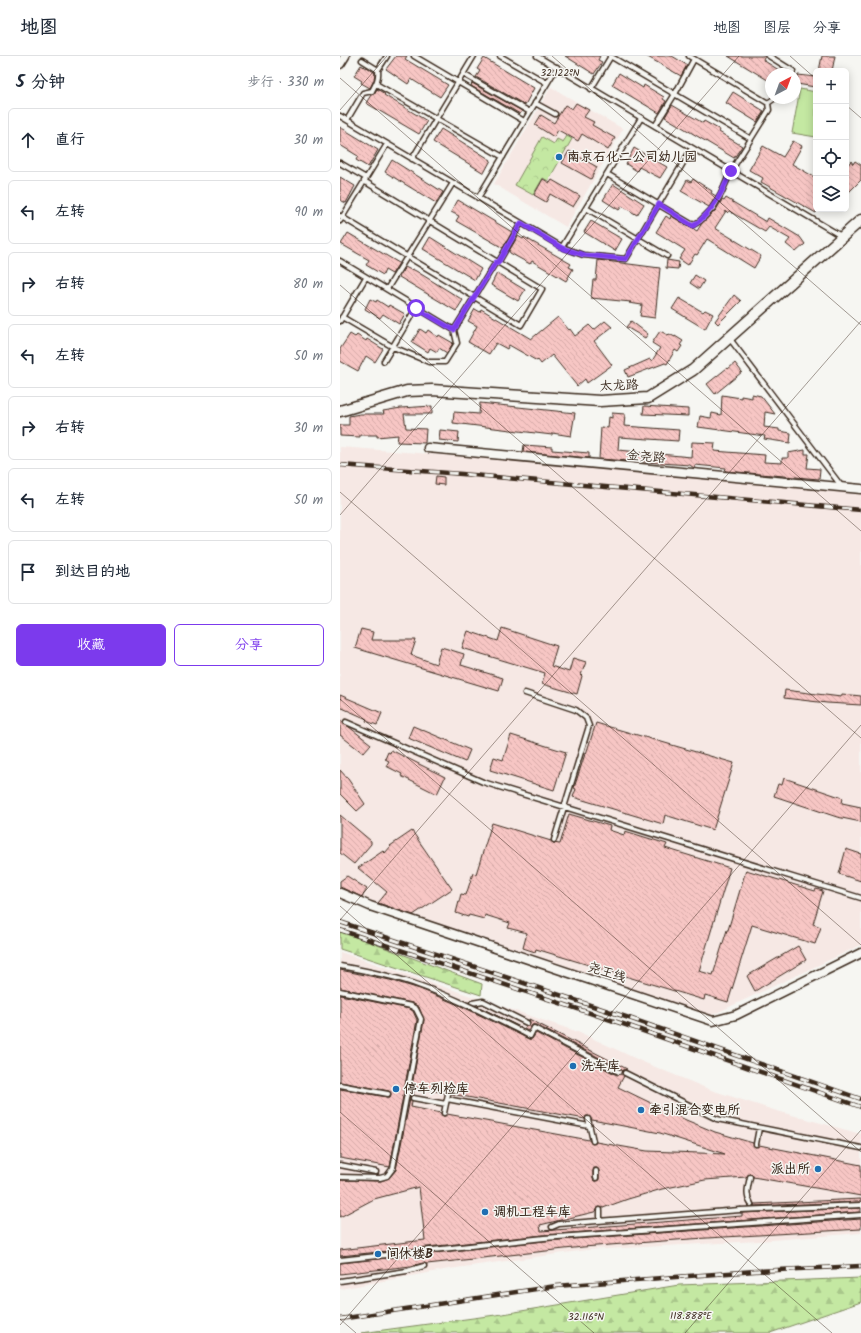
<!DOCTYPE html>
<html lang="zh">
<meta charset="utf-8">
<style>
body{margin:0;font-family:Kalam,"LXGW WenKai TC",sans-serif;background:#f2f2f3;color:#1f2937}
.controls{position:absolute;right:12px;top:12px;display:grid;overflow:hidden;border-radius:6px;box-shadow:0 2px 10px #0003}
.controls button{width:36px;height:36px;display:grid;place-items:center;padding:0;border:0;border-bottom:1px solid #e0e1e3;background:#fff;color:#1f2937;font:20px sans-serif}
.compass{position:absolute;left:425px;top:12px;width:36px;height:36px;border-radius:50%;background:#fff;box-shadow:0 2px 10px #0003;rotate:41deg}
.stop{position:absolute;width:12px;height:12px;margin:-9px;border:3px solid #7c3aed;border-radius:50%;background:#fff}
.stop.end{background:#7c3aed;border-color:#fff;box-shadow:0 1px 4px #0008}
.list{margin:0;padding:0;list-style:none}
h2{display:flex;justify-content:space-between;align-items:center;height:52px;margin:0;padding:0 16px;font-size:17px}
h2 small{font-size:13px;font-weight:400;color:#747a83}
.list li{display:grid;grid-template-columns:26px 1fr auto;gap:12px;align-items:center;box-sizing:border-box;height:64px;margin:0 8px 8px;padding:0 8px;border:1px solid #e0e1e3;border-radius:6px}
.list b{display:block;font-size:15px;white-space:nowrap}
.list em{font-size:13px;font-style:normal;color:#747a83}
.actions{display:flex;gap:8px;padding:12px 16px}
.actions a{flex:1;padding:9px 0;border:1px solid #7c3aed;border-radius:6px;text-align:center;font-size:14px;color:#7c3aed}
.actions .main{background:#7c3aed;color:#fff}
.icon{flex:none;width:22px;height:22px;fill:none;stroke:currentColor;stroke-width:2;stroke-linecap:round;stroke-linejoin:round}
.map{position:relative;flex:none;width:521px;height:1277px;overflow:hidden}
header{display:flex;align-items:center;gap:24px;box-sizing:border-box;height:56px;padding:0 20px;background:#fff;border-bottom:1px solid #e0e1e3}
header strong{font-size:19px}
nav{display:flex;gap:22px;margin-inline-start:auto;font-size:14px}
main{display:flex}
aside{flex:1;background:#fff}
.map>svg:first-child{display:block}
.built{fill:#f6e8e4}
.grass{fill:#c4e8a2;stroke:#808960}
.forest{fill:url(#forest-firs);stroke:#808960}
.park{fill:url(#park-crowns);stroke:#808960}
.building{fill:url(#building-back-hatch);stroke:#3b2a1e;fill-rule:evenodd}
.lines{fill:none;stroke-linecap:round;stroke-linejoin:round}
.service-casing{stroke:#3b2a1e;stroke-width:7}
.minor-casing{stroke:#3b2a1e;stroke-width:11}
.tertiary-casing{stroke:#3b2a1e;stroke-width:13}
.service{stroke:#f6f6f2;stroke-width:4}
.minor{stroke:#f6f6f2;stroke-width:8}
.tertiary{stroke:#f6f6f2;stroke-width:10}
.rail-casing{stroke:#3b2a1e;stroke-width:4.5}
.rail{stroke:#f6f6f2;stroke-width:3;stroke-dasharray:9;stroke-linecap:butt}
.service-bridge-casing{stroke:#3b2a1e;stroke-width:7;stroke-linecap:butt}
.service-bridge{stroke:#f6f6f2;stroke-width:4}
.route{stroke:#7c3aed;stroke-width:5}
.ticks{fill:none;stroke:#3b2a1e;stroke-width:1;stroke-opacity:0.45}
.poi-dot{fill:#1f6fb2;stroke:#f6f6f2;stroke-width:1.5}
.labels{text-anchor:middle;dominant-baseline:central;stroke-width:3;stroke-linejoin:round;paint-order:stroke}
.poi-label{font-size:13px;font-weight:bold;fill:#3b2a1e;stroke:#f6f6f2;text-anchor:start}
.street-label{font-size:13px;fill:#3b2a1e;stroke:#f6f6f2}
.ticks-label{font-size:10px;text-anchor:middle;fill:#3b2a1e;stroke:#f6f6f2;stroke-width:3;stroke-linejoin:round;paint-order:stroke}
</style>
<header>
<strong>地图</strong>
<nav><a>地图</a><a>图层</a><a>分享</a></nav>
</header>
<main>
<aside>
<h2>5 分钟<small>步行 · 330 m</small></h2>
<ul class="list">
<li><svg class="icon" aria-label="ahead" viewBox="0 0 24 24"><path d="M12 20V5M6 11l6-6 6 6"/></svg><div><b>直行</b></div><em>30 m</em></li>
<li><svg class="icon" aria-label="left" viewBox="0 0 24 24"><path d="M17 20v-9H6M10 6l-5 5 5 5"/></svg><div><b>左转</b></div><em>90 m</em></li>
<li><svg class="icon" aria-label="right" viewBox="0 0 24 24"><path d="M7 20v-9h11M14 6l5 5-5 5"/></svg><div><b>右转</b></div><em>80 m</em></li>
<li><svg class="icon" aria-label="left" viewBox="0 0 24 24"><path d="M17 20v-9H6M10 6l-5 5 5 5"/></svg><div><b>左转</b></div><em>50 m</em></li>
<li><svg class="icon" aria-label="right" viewBox="0 0 24 24"><path d="M7 20v-9h11M14 6l5 5-5 5"/></svg><div><b>右转</b></div><em>30 m</em></li>
<li><svg class="icon" aria-label="left" viewBox="0 0 24 24"><path d="M17 20v-9H6M10 6l-5 5 5 5"/></svg><div><b>左转</b></div><em>50 m</em></li>
<li><svg class="icon" aria-label="arrive" viewBox="0 0 24 24"><path d="M6 21V4h12l-3 4 3 4H6"/></svg><div><b>到达目的地</b></div></li>
</ul>
<div class="actions"><a class="main">收藏</a><a>分享</a></div>
</aside>
<div class="map">
<svg width="521" height="1277" viewBox="0 0 521 1277">
<defs>
<pattern id="forest-firs" width="22" height="20" patternUnits="userSpaceOnUse"><rect width="22" height="20" fill="#c4e8a2"/><path d="M5 1l3.5 6h-7zM16 11l3.5 6h-7z" fill="#a9c78b"/></pattern>
<pattern id="park-crowns" width="20" height="18" patternUnits="userSpaceOnUse"><rect width="20" height="18" fill="#c4e8a2"/><path d="M2 6a3 3 0 1 1 6 0M12 15a3 3 0 1 1 6 0" fill="none" stroke="#a9c78b"/></pattern>
<pattern id="building-back-hatch" width="6" height="6" patternUnits="userSpaceOnUse"><rect width="6" height="6" fill="#f7c6c4"/><path d="M-1 5l2 2M0 0l6 6M5-1l2 2" fill="none" stroke="#d5aaa8"/></pattern>
</defs>
<rect width="100%" height="100%" fill="#f6f6f2"/>
<filter id="ink" filterUnits="userSpaceOnUse"><feTurbulence type="fractalNoise" baseFrequency=".025" numOctaves="2"/><feDisplacementMap in="SourceGraphic" scale="8" xChannelSelector="R" yChannelSelector="G"/><feConvolveMatrix kernelMatrix="1 2 1 2 8 2 1 2 1" color-interpolation-filters="sRGB"/></filter>
<g filter="url(#ink)">
<path class="built" d="M211,31L283,73L226,171L154,128Z
M0,391L521,431V889L370,960L0,840Z
M0,896L241,977L303,1006L371,1034L437,1055L521,1078V1177L419,1185L246,1194L109,1213L0,1233Z"/>
<path class="grass" d="M460,33L476,36V81L452,77Z"/>
<path class="forest" d="M0,875L142,928L141,939L0,893Z
M521,1222V1246L430,1277H21L163,1258L339,1229Z"/>
<path class="park" d="M227,80L232,83L208,125L203,122L193,139L175,129L202,81L214,88L217,83L223,86Z"/>
<path class="building" d="M56,0H67L65,3L108,29L100,41L71,23L68,28L46,13Z
M225,0H260L258,4L262,6L254,18Z
M306,0H332L347,9L341,20Z
M388,0H425L423,4L445,18H431V26Z
M482,0H495L492,15H479Z
M144,2L194,32L185,49L136,21L140,15L137,13Z
M21,9L26,12L27,11L35,17L34,24L30,32L21,27L22,25L14,20Z
M279,17L303,32L304,29L324,41L323,43L326,45L319,57L272,29Z
M458,19L476,21L475,31L457,28Z
M132,27L182,55L180,58L131,30Z
M37,33L45,38L44,39L87,65L79,78L26,47L31,39L34,38Z
M393,36L424,55L417,66L386,47Z
M236,47L249,54L244,61L254,66L252,69L275,82L268,94L242,78L238,85L218,74L214,81L195,69L201,59L214,67L225,49L232,53Z
M332,49L363,67L364,65L380,74L379,76L402,90L394,102L325,61Z
M0,71L38,94L28,111L16,104L18,100L0,89Z
M101,73L151,104L144,117L93,86Z
M453,85L462,90L452,108L476,122V157L421,126L423,122L409,114L423,90L443,101Z
M294,92L327,111L320,122L299,111L297,115L286,108Z
M229,95L257,111L251,123L222,107Z
M52,104L103,136L96,147L45,116Z
M511,105L513,108L515,105L521,109V124L506,139V111Z
M0,121L15,130L6,147L0,144Z
M203,123L210,127L212,124L240,140L233,151L210,138L206,146L194,139Z
M353,123L372,135L371,137L376,140L369,151L341,135L347,124L351,126Z
M273,128L304,148L297,159L282,150L279,154L263,144Z
M386,142L426,166L428,162L460,181L465,188L456,196L446,188L450,183L429,171L425,176L389,155L388,157L386,155L375,172L421,200L414,212L367,183L357,199L355,198L348,209L339,203L345,194L316,176L326,160L330,163L331,160L357,175L362,167L376,154L382,144L384,145Z
M118,144L172,176L163,192L116,165L119,160L111,156Z
M251,165L282,183L275,195L244,176Z
M8,177L59,207L52,218L45,214L43,219L26,209L29,204L1,188Z
M178,180L183,183L184,181L231,208L229,211L233,213L226,225L192,205L190,208L170,197L169,195Z
M90,181L141,213L135,224L83,193Z
M258,204L320,212L315,262L300,260L302,249L289,247L291,246L251,242L253,224H256Z
M327,204L339,206L338,213L326,212Z
M65,211L71,214L72,213L76,215L123,244L116,255L59,221Z
M157,217L185,234L178,245L151,229Z
M355,219L364,225L359,233L350,227Z
M394,239L401,245L378,268L375,265Z
M339,242L363,256L365,254L373,258L365,273L332,253Z
M30,243L36,246L37,244L48,251L49,249L65,258L59,268L43,258L40,262L25,253Z
M135,253L140,256L141,253L191,283L218,261L229,274L230,273L235,280L249,269L254,274L265,265L272,271L254,285L272,309L247,327L245,323L237,330L212,299L201,308L198,304L197,305L169,289L167,293L156,287L149,298L128,286L137,270L128,265Z
M291,265L308,278L305,282L286,271Z
M80,273L86,277L88,274L98,281L99,279L113,287L107,297L99,292L97,296L90,292L88,296L72,286Z
M320,275L328,279L329,278L335,281V280L343,285L340,289L342,290L338,296L335,294L327,308L325,307L288,321L285,314L310,303L312,305L320,292L312,287Z
M10,278L15,281L17,279L26,285L27,283L43,293L35,306L26,300L18,315L0,305V293Z
M395,307L402,316L375,338L367,328L387,312L388,313Z
M412,338L421,340L435,358L425,356L424,371L439,373V375L451,377L450,387L424,383L425,380L358,371L360,360L371,362L372,357L381,359L382,339L401,342V340L412,342Z
M140,347L235,357L231,380L212,377V379L113,367L114,356L139,358Z
M92,350V358H64L66,372L86,373L85,387L57,386L58,379L37,381V379H20V381L0,380V369H9V360L20,358H44L43,355L61,352Z
M304,350L348,353V360L303,358Z
M272,357L285,358L284,370L339,374L338,385L279,381L278,394L351,401L352,386L375,387L374,395L425,399L424,406L442,407V402H448V397L465,394V398H469L467,412L480,413L479,423L385,415L386,412L355,409L354,412L350,409L259,403L261,371L268,372L269,361L272,362Z
M100,374L119,376L118,386L99,384Z
M184,389L212,391V394L249,397V402L183,396Z
M96,420L104,421V429L95,428Z
M162,572L217,590L211,610L229,616L233,602L246,606L241,619L242,620L237,638L202,628L205,617L122,592L128,575L158,585Z
M21,573L33,576L31,584H76L71,599L96,608L101,591L124,598L121,609L163,622L159,635L15,592Z
M445,634L501,641L502,638L521,640V649L487,647L444,642Z
M0,639L42,657L37,669L26,665L27,663L0,651Z
M0,664L31,688L23,697L0,679Z
M256,667L394,707L373,774L325,759L323,768L233,741L236,733L234,732L245,698H246Z
M73,670L130,694L125,706L68,682Z
M171,679L226,696L214,734L150,714L154,701L163,704Z
M51,694L105,721L97,738L61,720L62,718L46,710L49,705L45,703L48,696L50,697Z
M0,714L8,723L25,748L17,755L0,738Z
M444,722L503,742L502,747L521,751V766L497,761L434,740L438,728L442,729Z
M229,758L270,770L269,774L284,779L285,775L327,788L325,792L390,812L359,915L373,919L387,874H388L406,814L475,835L476,833L483,835L473,868L481,871L475,888L412,869L388,946L365,939L364,944L196,893L195,896L183,892L187,877L168,872L170,867L145,859L144,863L129,859L128,861L116,857L121,838L126,839L133,817L136,818L152,767L211,785L213,787L220,788Z
M0,759L31,785V788L14,808L0,797Z
M72,775L112,833L73,859L38,847L47,836L18,812L43,795L45,797L51,790H50Z
M506,793L521,798V825L499,818Z
M7,820L27,833L22,841L0,831V825Z
M458,890L466,904L415,935L407,920Z
M0,914L50,924L80,933L121,950L189,983H192L196,977L277,1019L282,1018L284,1020L278,1031L346,1064L375,1076L413,1087L415,1091L419,1089L521,1109V1140L413,1121L412,1118H409L406,1121L365,1124L322,1133L288,1143L263,1152L259,1151L256,1155L254,1156L200,1169L201,1175L402,1160V1157L521,1152V1156L204,1179L0,1200V1194L85,1184L79,1131L34,1143L0,1161V1124L41,1125L49,1122L56,1114L70,1043L72,1045L71,1051L101,1057L103,1060H105L107,1058L249,1084L252,1088L256,1086L307,1095L385,1098L320,1077L252,1064L249,1060H246L245,1063L111,1038L108,1035L105,1037L75,1031L73,1039L70,1040L84,964L79,951L72,947L0,932ZM254,1112H257L259,1115V1123L256,1125H254L253,1122V1115Z
M0,939L70,953L73,955L77,964L50,1111L0,1102V1033L47,1041H50L51,1038L49,1035L0,1026Z
M137,950L184,973L186,970H189L190,968L189,963L287,1013L282,1015L281,1013L196,969H192L188,975Z
M521,1143V1146L414,1150V1148Z
M521,1163V1173L350,1183L243,1191L87,1208L83,1207L71,1210L0,1218V1207L204,1185Z"/>
<g class="lines">
<defs>
<path id="service" d="M74,0L184,65
M160,0L207,27
M197,0L501,180
M270,0L411,83
M349,0L428,47
M429,0L453,15L452,18
M22,4L38,14L47,0
M123,18L190,56
M36,28L163,101
M251,33L271,0
M195,47L215,58
M0,60L222,191L243,199L286,203L352,92
M7,64L23,37L32,35C36,27 39,23 38,14
M315,70L335,38L354,3
M72,103L134,0
M0,107L26,122
M267,118L353,169L360,165L373,152L381,138L391,115L429,54L428,47L435,42
M138,142L217,11
M246,152L327,200
M0,160L181,269L202,233L24,125
M0,165L47,88
M222,191L301,62
M0,205L114,274L117,287L105,306H89L53,291L2,261
M158,207L181,167
M47,233L113,127
M0,265L26,221
M114,274L156,206
M390,283L502,431
M44,305L76,252
M185,637L236,654L246,662L249,670L214,784
M6,666L143,726L521,842
M132,947L143,945L187,967
M285,1017L377,1063L521,1092
M0,1029L48,1038
M73,1042L106,1048
M107,1043L249,1070
M104,1057L108,1038
M248,1063L253,1085
M416,1088L419,1072
M0,1109L36,1116
M256,1115V1122
M410,1121C408,1131 405,1139 411,1148
M260,1154V1165
M212,1171L219,1168L400,1154
M0,1225L67,1215L84,1210"/>
<path id="minor" d="M0,8L5,0
M88,392L521,433
M0,837L30,850L373,965L396,959L521,897"/>
<path id="tertiary" d="M0,355L67,335L92,334L260,345L308,342L353,314L521,164"/>
</defs>
<use href="#service" class="service-casing"/>
<use href="#minor" class="minor-casing"/>
<use href="#tertiary" class="tertiary-casing"/>
<use href="#service" class="service"/>
<use href="#minor" class="minor"/>
<use href="#tertiary" class="tertiary"/>
<defs>
<path id="rail" d="M0,409L122,418L521,454
M0,866L289,962L521,1043
M0,874L286,969L521,1051
M0,1263L216,1230L415,1215L521,1210"/>
</defs>
<use href="#rail" class="rail-casing"/>
<use href="#rail" class="rail"/>
<defs>
<path id="service-bridge" d="M0,910C27,915 54,920 81,930C118,943 154,962 190,980L194,972L279,1016
M0,935L71,950L76,953L81,963L53,1112L47,1120L40,1122L0,1121
M400,1154L521,1149
M0,1204L204,1182L521,1159"/>
</defs>
<use href="#service-bridge" class="service-bridge-casing"/>
<use href="#service-bridge" class="service-bridge"/>
</g>
</g>
<g class="lines" filter="url(#ink)">
<path class="route" d="M76,252L114,274L156,206L158,207L181,167L222,192L244,199L286,203L319,148L353,170C373,156 382,137 391,115"/>
</g>
<path class="ticks" d="M212,0L521,269M450,0L476,23M0,22L521,475M506,49L521,62M0,54L47,0M0,229L521,682M0,436L521,889M0,459L399,0M0,643L521,1096M0,850L492,1277M0,864L521,265M0,1056L254,1277M0,1263L16,1277M0,1269L521,669M345,1277L521,1074"/>
<g class="poi-dot">
<circle cx="219" cy="101" r="4"/>
<circle cx="233" cy="1010" r="4"/>
<circle cx="56" cy="1033" r="4"/>
<circle cx="301" cy="1054" r="4"/>
<circle cx="478" cy="1113" r="4"/>
<circle cx="145" cy="1156" r="4"/>
<circle cx="38" cy="1198" r="4"/>
</g>
<g class="labels">
<g class="poi-label">
<text x="227" y="101">南京石化二公司幼儿园</text>
<text x="241" y="1010">洗车库</text>
<text x="64" y="1033">停车列检库</text>
<text x="309" y="1054">牵引混合变电所</text>
<text x="470" y="1113" text-anchor="end">派出所</text>
<text x="153" y="1156">调机工程车库</text>
<text x="46" y="1198">间休楼B</text>
</g>
<g class="street-label">
<text transform="translate(279 330) rotate(-3)">太龙路</text>
<text transform="translate(306 401) rotate(5)">金尧路</text>
<text transform="translate(267 917) rotate(18)">尧王线</text>
</g>
</g>
<g class="ticks-label">
<text x="220" y="20">32.122°N</text>
<text x="351" y="1263">118.888°E</text>
<text x="246" y="1264">32.116°N</text>
</g>
</svg>
<div class="controls">
<button>+</button>
<button>−</button>
<button><svg class="icon" aria-label="locate" viewBox="0 0 24 24"><circle cx="12" cy="12" r="6"/><path d="M12 2v4M12 18v4M2 12h4M18 12h4"/></svg></button>
<button><svg class="icon" aria-label="layers" viewBox="0 0 24 24"><path d="M12 4l9 5-9 5-9-5zM3 14l9 5 9-5"/></svg></button>
</div>
<svg class="compass" viewBox="-18 -18 36 36"><path d="M0-13l5 13h-10z" fill="#e53935"/><path d="M0 13l5-13h-10z" fill="#747a83"/></svg>
<div class="stop" style="left:76px;top:252px"></div>
<div class="stop end" style="left:391px;top:115px"></div>
</div>
</main>
